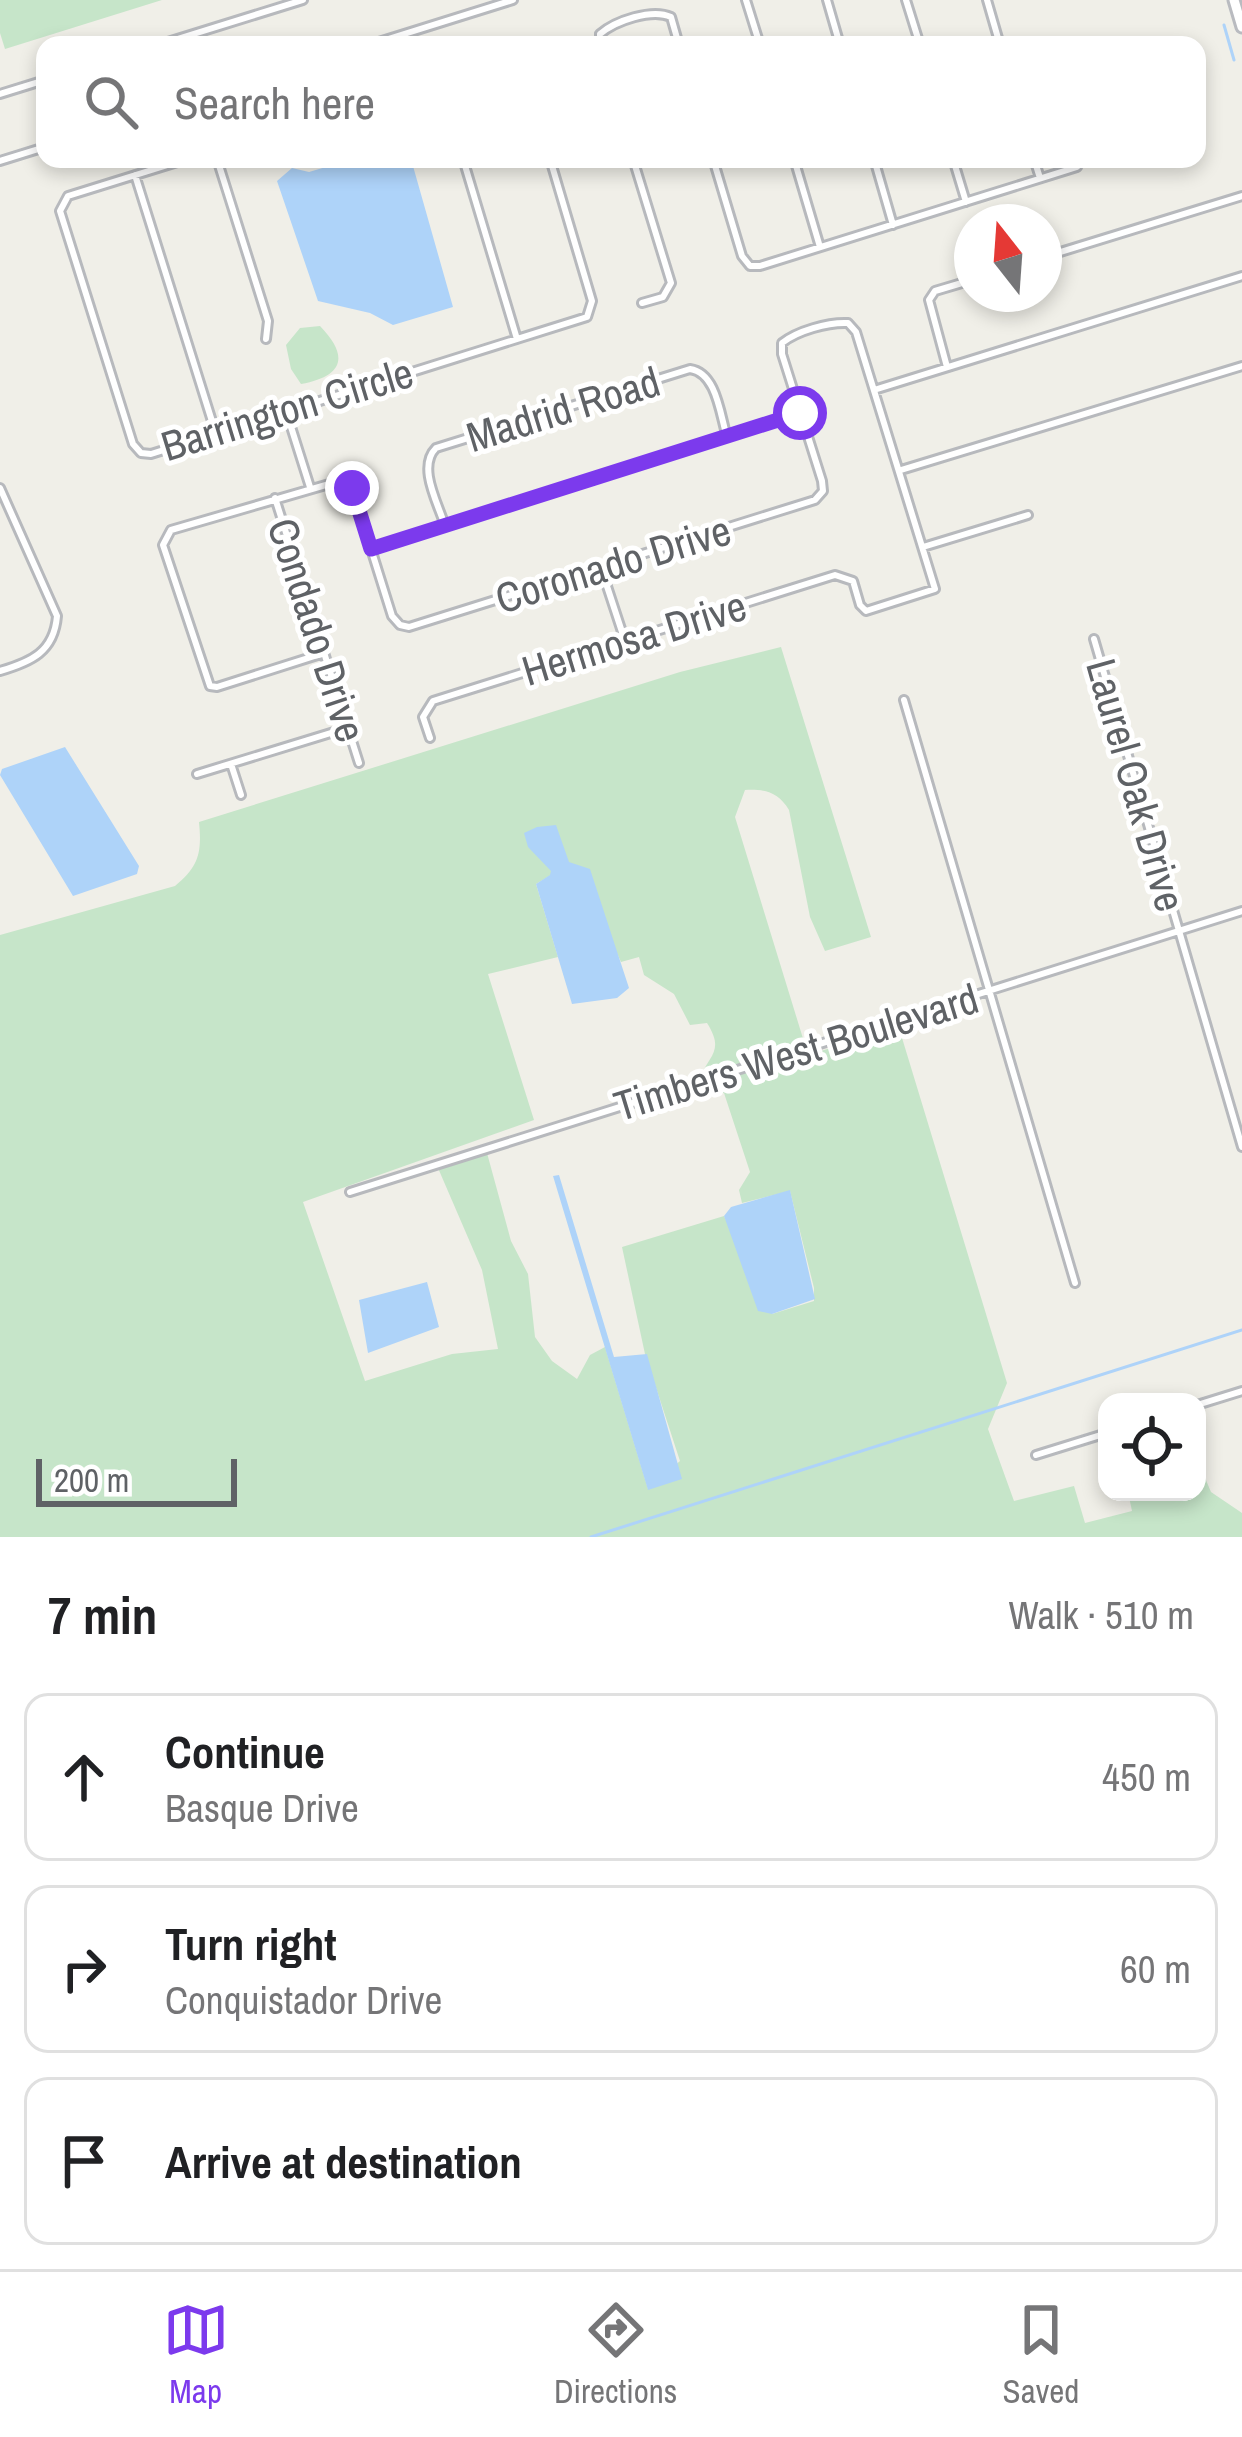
<!DOCTYPE html>
<meta charset="utf-8">
<style>
body{margin:0;font-family:"Archivo Narrow",sans-serif;background:#f2f2f2;color:#202124}
.controls{position:absolute;right:36px;bottom:36px;display:grid;overflow:hidden;border-radius:24px;box-shadow:0 6px 18px #0003}
.controls button{width:108px;height:108px;display:grid;place-items:center;padding:0;border:0;border-bottom:3px solid #e0e0e0;background:#fff;color:#202124;font:60px sans-serif}
.compass{position:absolute;left:954px;top:204px;width:108px;height:108px;border-radius:50%;background:#fff;box-shadow:0 6px 18px #0003;rotate:343deg}
.scale{position:absolute;left:36px;bottom:30px;width:201px;box-sizing:border-box;padding-left:12px;border:6px solid #5f6266;border-top:0;font-size:33px;line-height:42px;white-space:nowrap;color:#5f6266;-webkit-text-stroke:9px #fff;paint-order:stroke}
.stop{position:absolute;width:36px;height:36px;margin:-27px;border:9px solid #7c3aed;border-radius:50%;background:#fff}
.stop.end{background:#7c3aed;border-color:#fff;box-shadow:0 3px 12px #0008}
.list{margin:0;padding:0;list-style:none}
h2{display:flex;justify-content:space-between;align-items:center;height:156px;margin:0;padding:0 48px;font-size:51px}
h2 small{font-size:39px;font-weight:400;color:#757577}
.list li{display:grid;grid-template-columns:78px 1fr auto;gap:36px;align-items:center;box-sizing:border-box;height:168px;margin:0 24px 24px;padding:0 24px;border:3px solid #e0e0e0;border-radius:24px}
.list b{display:block;font-size:45px;white-space:nowrap}
.list p{margin:0;font-size:39px;white-space:nowrap;color:#757577}
.list em{font-size:39px;font-style:normal;color:#757577}
.icon{flex:none;width:66px;height:66px;fill:none;stroke:currentColor;stroke-width:2;stroke-linecap:round;stroke-linejoin:round}
.map{position:relative;flex:none;width:1242px;height:1537px;overflow:hidden}
.search{position:absolute;background:#fff;box-shadow:0 6px 18px #0003;left:36px;right:36px;top:36px;height:132px;display:flex;align-items:center;gap:30px;box-sizing:border-box;padding:0 42px;border-radius:24px;color:#757577;font-size:45px}
.sheet{height:732px;background:#fff}
nav{display:flex;justify-content:space-around;align-items:center;box-sizing:border-box;height:168px;border-top:3px solid #e0e0e0;background:#fff;font-size:33px;color:#757577}
nav a{display:grid;justify-items:center;gap:6px}
nav .on{color:#7c3aed}
.map>svg:first-child{display:block}
.green{fill:#c6e5c9}
.water{fill:#aed3f9}
.lines{fill:none;stroke-linecap:round;stroke-linejoin:round}
.stream{stroke:#aed3f9;stroke-width:3}
.minor-casing{stroke:#b7b9bd;stroke-width:12}
.secondary-casing{stroke:#b9bbc0;stroke-width:15}
.minor{stroke:#fff;stroke-width:6}
.secondary{stroke:#fff;stroke-width:9}
.route{stroke:#7c3aed;stroke-width:15}
.labels{text-anchor:middle;dominant-baseline:central;stroke-width:10;stroke-linejoin:round;paint-order:stroke}
.street-label{font-size:42px;fill:#5f6266;stroke:#fff}
</style>
<div class="map">
<svg width="1242" height="1537" viewBox="0 0 1242 1537">
<rect width="100%" height="100%" fill="#f0efe8"/>
<path class="green" d="M0,0H162L5,49L0,33Z
M320,326C350,357 343,376 301,384L291,369L286,345L300,328Z
M781,647L871,937L825,951L810,917L789,810C778,792 765,789 745,790L735,817L805,1045L699,1078C711,1054 724,1050 707,1023L690,1025L674,994L644,975L639,957L621,962L578,867L569,863L551,870V875L536,884L558,957L488,974L534,1120L303,1202L365,1381L452,1354L498,1349L482,1270L438,1168L487,1153L511,1241L528,1274L535,1337L552,1361L577,1379L590,1355L605,1347L648,1489L680,1461L645,1354L622,1247L724,1216L772,1314L814,1301V1288L790,1191L742,1203L739,1190L750,1172L724,1093L699,1100L698,1087L899,1028L1007,1383L988,1429L1014,1501L1074,1486L1085,1523L1132,1511L1128,1492H1197V1459L1211,1492L1242,1513V1537H0V935L175,886C199,867 202,852 199,822L680,672Z"/>
<path class="water" d="M353,159H411L453,307L393,325L370,313L318,301L277,181L292,168L309,172Z
M65,747L139,866L137,874L73,896L0,775L2,769Z
M556,825L569,862L590,869L629,988L617,998L572,1004L536,884L550,875L551,871L528,847L524,833L537,827Z
M559,1175L614,1357L647,1354L682,1479L648,1490L553,1176Z
M790,1190L815,1299L772,1314L758,1311L724,1216L731,1207Z
M427,1282L439,1327L368,1353L359,1300Z"/>
<g class="lines">
<path class="stream" d="M1224,25L1234,60
M591,1537L1242,1330"/>
<defs>
<path id="minor" d="M746,0L760,45
M827,0L840,45
M906,0L920,45
M987,0L1000,45
M158,45L303,0
M369,45L513,0
M600,45V34C615,21 652,8 671,17L679,45
M0,94L45,80
M187,159L68,196L60,211L133,444L141,453L151,454L587,317L592,301L550,159
M217,159L268,321L266,339
M463,159L517,339
M633,159L671,283L663,297L642,303
M713,159L742,256L750,266H760L1077,167
M794,159L820,247
M874,159L893,225
M953,159L966,202
M1034,159L1040,178
M0,161L45,147
M135,175L216,434
M1044,257L1242,196
M947,367L929,300L935,291L972,280
M874,390L1242,276
M286,411L310,487
M901,470L1242,366
M0,488L57,616C54,652 31,662 0,671
M275,498L359,763
M445,526C438,503 417,467 436,448L690,369C717,373 720,415 727,437
M923,547L1028,515
M371,549L800,413
M601,568L625,641
M1094,639L1242,1147
M324,653L217,687L210,686L163,545L171,530L343,480L352,488L392,616L400,625L409,627L815,500L823,491L822,481L782,354V343C797,331 828,322 848,323L856,332L935,589L866,611L860,605L853,581L835,575L433,701L423,717L430,738
M904,700L1075,1283
M231,764L241,795
M197,774L347,728
M350,1192L1242,911
M1197,1405L1242,1391
M1036,1455L1107,1433"/>
<path id="secondary" d="M1234,0L1242,27"/>
</defs>
<use href="#minor" class="minor-casing"/>
<use href="#secondary" class="secondary-casing"/>
<use href="#minor" class="minor"/>
<use href="#secondary" class="secondary"/>
</g>
<g class="lines">
<path class="route" d="M352,488L371,549L800,413"/>
</g>
<g class="labels">
<g class="street-label">
<text transform="translate(287 409) rotate(-17)">Barrington Circle</text>
<text transform="translate(563 409) rotate(-17)">Madrid Road</text>
<text transform="translate(613 564) rotate(-17)">Coronado Drive</text>
<text transform="translate(317 630) rotate(72)">Condado Drive</text>
<text transform="translate(634 638) rotate(-17)">Hermosa Drive</text>
<text transform="translate(1136 785) rotate(74)">Laurel Oak Drive</text>
<text transform="translate(796 1052) rotate(-17)">Timbers West Boulevard</text>
</g>
</g>
</svg>
<div class="controls">
<button><svg class="icon" aria-label="locate" viewBox="0 0 24 24"><circle cx="12" cy="12" r="6"/><path d="M12 2v4M12 18v4M2 12h4M18 12h4"/></svg></button>
</div>
<svg class="compass" viewBox="-18 -18 36 36"><path d="M0-13l5 13h-10z" fill="#e53935"/><path d="M0 13l5-13h-10z" fill="#757577"/></svg>
<div class="scale">200 m</div>
<div class="stop" style="left:800px;top:413px"></div>
<div class="stop end" style="left:352px;top:488px"></div>
<div class="search"><svg class="icon" aria-label="search" viewBox="0 0 24 24"><circle cx="10" cy="10" r="6"/><path d="M15 15l6 6"/></svg>Search here</div>
</div>
<section class="sheet">
<h2>7 min<small>Walk · 510 m</small></h2>
<ul class="list">
<li><svg class="icon" aria-label="ahead" viewBox="0 0 24 24"><path d="M12 20V5M6 11l6-6 6 6"/></svg><div><b>Continue</b><p>Basque Drive</p></div><em>450 m</em></li>
<li><svg class="icon" aria-label="right" viewBox="0 0 24 24"><path d="M7 20v-9h11M14 6l5 5-5 5"/></svg><div><b>Turn right</b><p>Conquistador Drive</p></div><em>60 m</em></li>
<li><svg class="icon" aria-label="arrive" viewBox="0 0 24 24"><path d="M6 21V4h12l-3 4 3 4H6"/></svg><div><b>Arrive at destination</b></div></li>
</ul>
</section>
<nav>
<a class="on"><svg class="icon" aria-label="map" viewBox="0 0 24 24"><path d="M3 6l6-2 6 2 6-2v14l-6 2-6-2-6 2zM9 4v14M15 6v14"/></svg>Map</a>
<a><svg class="icon" aria-label="directions" viewBox="0 0 24 24"><path d="M12 3l9 9-9 9-9-9zM9 14v-3h6M13 9l2 2-2 2"/></svg>Directions</a>
<a><svg class="icon" aria-label="saved" viewBox="0 0 24 24"><path d="M7 4h10v16l-5-4-5 4z"/></svg>Saved</a>
</nav>
